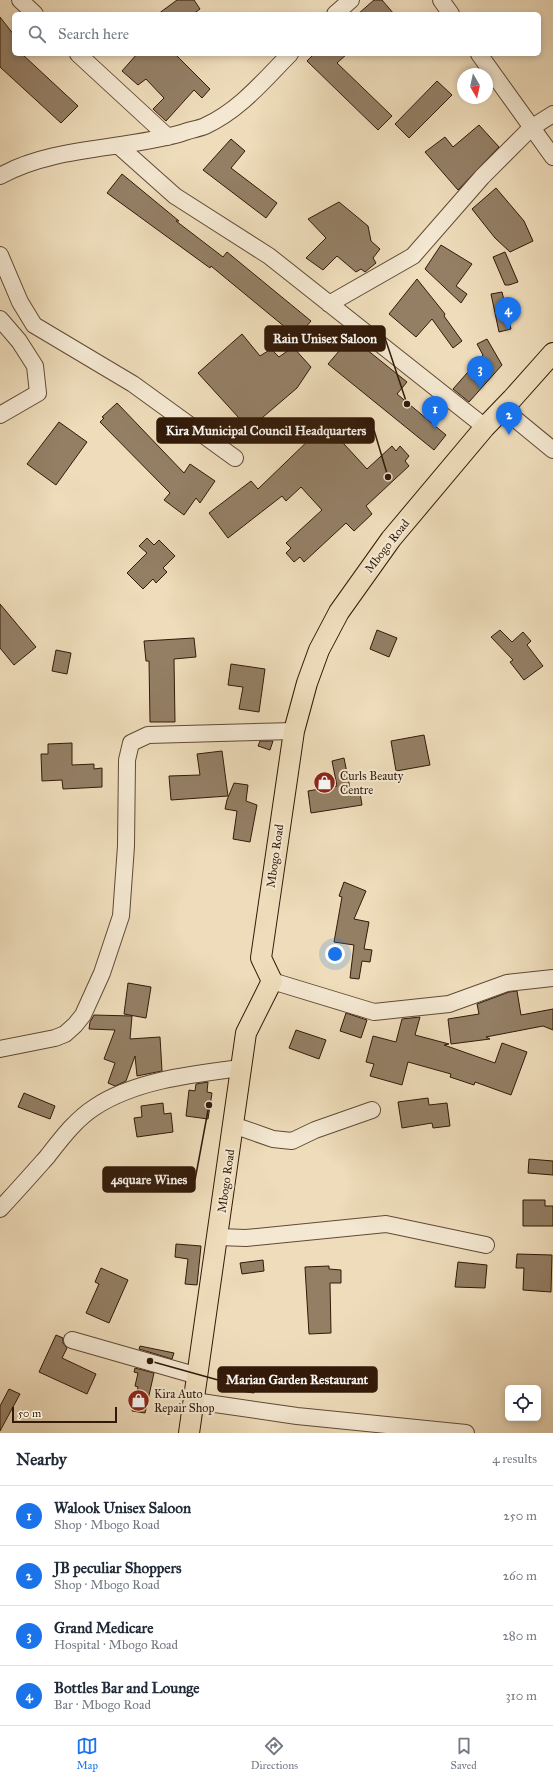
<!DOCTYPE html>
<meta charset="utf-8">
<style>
body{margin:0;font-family:"IM FELL Great Primer",serif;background:#f2f2f3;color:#1f2937}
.controls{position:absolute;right:12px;bottom:12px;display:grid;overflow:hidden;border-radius:6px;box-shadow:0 2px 6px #0003}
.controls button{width:36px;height:36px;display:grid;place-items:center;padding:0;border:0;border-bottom:1px solid #e0e1e3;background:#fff;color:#1f2937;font:20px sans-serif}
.compass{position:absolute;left:457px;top:68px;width:36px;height:36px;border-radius:50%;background:#fff;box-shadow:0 2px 6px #0003;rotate:171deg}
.scale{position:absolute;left:12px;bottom:10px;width:105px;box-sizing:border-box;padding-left:4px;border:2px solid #321a09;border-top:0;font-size:11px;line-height:14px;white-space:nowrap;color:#321a09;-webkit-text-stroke:3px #f4e8d2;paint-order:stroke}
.you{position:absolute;left:335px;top:954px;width:14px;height:14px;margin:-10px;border:3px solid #fff;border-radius:50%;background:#1a73e8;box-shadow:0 0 0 6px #1a73e833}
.badge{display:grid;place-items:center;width:26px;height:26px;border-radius:50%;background:#1a73e8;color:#fff;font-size:13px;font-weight:700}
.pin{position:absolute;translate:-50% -33px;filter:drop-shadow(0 1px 2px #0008)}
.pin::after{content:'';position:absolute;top:21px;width:14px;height:12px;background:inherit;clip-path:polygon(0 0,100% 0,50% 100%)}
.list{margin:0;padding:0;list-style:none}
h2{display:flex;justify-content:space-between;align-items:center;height:52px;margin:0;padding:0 16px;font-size:17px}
h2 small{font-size:13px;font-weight:400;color:#747a83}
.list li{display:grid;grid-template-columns:26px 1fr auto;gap:12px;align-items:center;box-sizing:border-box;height:60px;padding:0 16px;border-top:1px solid #e0e1e3}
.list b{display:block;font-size:15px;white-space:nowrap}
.list p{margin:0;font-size:13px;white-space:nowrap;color:#747a83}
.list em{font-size:13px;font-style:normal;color:#747a83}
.icon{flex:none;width:22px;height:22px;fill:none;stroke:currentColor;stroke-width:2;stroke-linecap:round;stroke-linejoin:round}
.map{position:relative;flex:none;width:553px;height:1433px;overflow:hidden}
.search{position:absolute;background:#fff;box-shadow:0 2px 6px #0003;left:12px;right:12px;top:12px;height:44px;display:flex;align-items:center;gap:10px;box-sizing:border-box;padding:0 14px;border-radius:6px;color:#747a83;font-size:15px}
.sheet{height:292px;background:#fff}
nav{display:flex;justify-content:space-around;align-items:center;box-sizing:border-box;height:56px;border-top:1px solid #e0e1e3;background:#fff;font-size:11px;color:#747a83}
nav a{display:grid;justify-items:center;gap:2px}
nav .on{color:#1a73e8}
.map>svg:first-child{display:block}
.building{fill:#947f65;stroke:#321a09}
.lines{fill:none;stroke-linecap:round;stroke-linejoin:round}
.minor-casing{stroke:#614a35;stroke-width:18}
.major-casing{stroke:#321a09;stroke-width:22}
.minor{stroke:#f4e8d2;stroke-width:16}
.major{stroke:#eedcba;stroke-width:20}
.labels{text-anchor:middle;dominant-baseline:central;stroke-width:4;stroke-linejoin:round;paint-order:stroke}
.street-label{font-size:12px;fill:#321a09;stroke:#f4e8d2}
.poi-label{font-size:12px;fill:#321a09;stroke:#f4e8d2;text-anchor:start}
.leader{fill:none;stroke:#321a09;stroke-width:1.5}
.callout-dot{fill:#321a09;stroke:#f4e8d2;stroke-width:1.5}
.callout{fill:#321a09;stroke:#321a09;stroke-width:1.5}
.callout-label{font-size:13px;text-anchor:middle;font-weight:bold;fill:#fff}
</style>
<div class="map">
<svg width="553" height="1433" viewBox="0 0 553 1433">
<rect width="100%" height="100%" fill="#eedcba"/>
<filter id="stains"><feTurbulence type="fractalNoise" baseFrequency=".005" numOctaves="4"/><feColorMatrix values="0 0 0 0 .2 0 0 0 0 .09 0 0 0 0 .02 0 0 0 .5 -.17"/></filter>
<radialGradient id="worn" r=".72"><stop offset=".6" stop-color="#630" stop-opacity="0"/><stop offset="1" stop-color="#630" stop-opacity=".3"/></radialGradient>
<path class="building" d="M177,0H194L200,9L193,14H158Z
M374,0H382L394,14H358Z
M0,17L14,35V54H22L78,106L61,123L0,67Z
M137,54H175L210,89L202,98L194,90L166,121L153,109L164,98L146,79L138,85L122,71Z
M314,54H347L337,63L392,116L378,130L307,61Z
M437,81L452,95L409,138L395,124Z
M479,125L499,147L458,190L425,152L445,137L453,147Z
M231,139L245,151L231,168L277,203L266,218L203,170Z
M122,174L179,221H176L223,257L227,252L311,321L297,337L211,266L210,268L107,193Z
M496,188L524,221L533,241L510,252L495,238L472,209Z
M339,202L368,226L371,241L380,249L373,258L376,263L365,272L361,269L356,272L337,256L323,270L306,258L326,238L308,219Z
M441,245L472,264L456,286L467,294L461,303L425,269Z
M505,252L518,282L509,285H505L493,257Z
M417,279L445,314L444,316L462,341L453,348L432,319L416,337L389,314Z
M502,292L511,329L499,332L491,294Z
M242,334L260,356L271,349L279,357L293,347L311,367L297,388L249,429L198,373Z
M351,337L407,382L397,394L446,435L434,450L328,364Z
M487,339L502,365L469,402L453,389L483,355L477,344Z
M117,403L184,473L190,464L215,481L200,503L196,498L184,515L164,500L170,493L100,422L104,418L102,417Z
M322,420L367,469L392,446L396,451L400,446L409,456L405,461L409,466L366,506L372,514L354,531L346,523L304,562L300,557L294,562L286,553L291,548L286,543L322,510L301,487L286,501L282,496L228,538L209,513L251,481L258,489L314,435L310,431Z
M59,422L87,442L56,485L27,464Z
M147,538L154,545L159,540L175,556L163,568L167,572L156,583L153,579L143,589L127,573L147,553L139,546Z
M0,604L36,647L14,665L0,648Z
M377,630L397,638L389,657L370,649Z
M500,630L512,642L523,632L531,641L527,645L543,666L524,680L510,662L513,660L491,637Z
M194,638L196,657L174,659L175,722H150L149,661H146L144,641Z
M56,650L71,653L67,674L52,671Z
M231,664L265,669L259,712L239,709L243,687L228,685Z
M424,735L430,765L396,771L391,741Z
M260,741H273L270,750L258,746Z
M72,743V765L94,764V769L102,768V787L63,789L62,780L42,781L41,754H48V744Z
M222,751L228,796L171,800L169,776L200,775L197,754Z
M344,758L350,788L359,787L362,805L311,813L308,791L337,786L332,761Z
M234,783L248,785L246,801L257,805L250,842L233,839L237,811L225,809L227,800Z
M344,882L366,891L354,919L369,922L364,949L372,950L370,962L362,961L359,979L350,978L354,945L334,942L342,897L339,896Z
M128,983L151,987L146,1018L124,1014Z
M517,991L521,1015L553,1009V1030L543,1026L486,1037L490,1039L451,1044L448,1019L479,1014L477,1004L509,992Z
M346,1013L367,1020L361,1038L340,1031Z
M94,1015L132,1016L130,1039L160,1037L162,1071L137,1076L135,1056L126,1081L115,1086L108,1083L115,1063L104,1059L115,1030L89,1029L90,1022Z
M420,1017L415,1035L449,1044L444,1045L495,1063L502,1043L527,1052L511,1095L475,1082L474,1085L450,1077L451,1074L408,1062L402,1085L370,1076L374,1064L366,1062L373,1036L396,1042L402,1019Z
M296,1030L326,1040L319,1059L289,1048Z
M208,1082L207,1092L212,1093L208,1119L186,1116L189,1090L195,1091L196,1084Z
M24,1093L55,1106L50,1119L18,1107Z
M428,1098L429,1105L447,1103L450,1126L433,1128L432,1123L402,1128L398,1102Z
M163,1103L164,1114L171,1113L173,1132L137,1137L134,1118L142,1117L141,1106Z
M529,1159L553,1161V1175L528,1173Z
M523,1200H545V1206H553V1226H523Z
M176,1244L201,1246L197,1285L185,1284L188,1259L175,1257Z
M517,1254L552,1255L551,1292L523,1290L524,1268H516Z
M263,1260L264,1271L242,1274L240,1263Z
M458,1262L487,1265L485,1288L455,1287Z
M329,1266V1269L341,1270V1283H330L331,1333L309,1334L305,1267Z
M101,1268L128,1280L109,1323L86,1313L99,1284L95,1282Z
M56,1335L63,1338V1343L67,1348L62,1358L96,1374L87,1394L39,1372Z
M140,1346L174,1353L172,1359L139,1349Z
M135,1368L154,1373L145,1413L132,1411L138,1387L135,1386L138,1373L134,1372Z
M231,1368L257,1371L254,1393L233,1390L228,1378Z
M9,1389L20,1394L0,1431V1406Z"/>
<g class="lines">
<defs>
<path id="minor" d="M20,0L35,14
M441,0L451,14
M335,14L351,0
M78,54L168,137
M479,54L553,157
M120,147L175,196L269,256L485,427
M0,176C53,146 124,150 182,133C189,130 198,129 205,126C240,110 264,80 290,54
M0,255L20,302L34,325L133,384L235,458
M329,304L413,256L482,177L531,128L553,114
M0,319L19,341L35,366L38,393L0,415
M503,409L553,450
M272,981L374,1012L449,1004L507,983L553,978
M0,1049L55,1038L65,1034L75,1025L83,1015L102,973L121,916L126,846L127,760L131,743L148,735L294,731
M233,1125L273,1139L292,1141L315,1130L372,1110
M0,1209C16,1192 31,1175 47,1157C61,1139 76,1119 95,1107C136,1080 194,1074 241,1068
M218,1237L246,1238L386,1224L486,1245
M72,1340L198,1376
M194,1401L297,1416L466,1433"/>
<path id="major" d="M189,1433L246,1033L272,981L261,958L294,731L307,683L319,650L339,612L391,539L485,427L512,399L553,353"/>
</defs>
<use href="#minor" class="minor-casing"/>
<use href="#major" class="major-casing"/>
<use href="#minor" class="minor"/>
<use href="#major" class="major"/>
</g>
<defs>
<symbol id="shop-disc" viewBox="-11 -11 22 22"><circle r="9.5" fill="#8f2418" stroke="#f4e8d2"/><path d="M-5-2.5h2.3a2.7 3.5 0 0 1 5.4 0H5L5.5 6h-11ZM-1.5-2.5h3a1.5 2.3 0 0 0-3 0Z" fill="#fff"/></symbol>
</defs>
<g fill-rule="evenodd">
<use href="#shop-disc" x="312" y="770" width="25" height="25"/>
<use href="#shop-disc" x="126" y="1388" width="25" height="25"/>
</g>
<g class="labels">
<g class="street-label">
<text transform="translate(387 546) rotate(-52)">Mbogo Road</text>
<text transform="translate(275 856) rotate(-82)">Mbogo Road</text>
<text transform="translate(226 1181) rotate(-82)">Mbogo Road</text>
</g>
<g class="poi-label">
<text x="340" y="776">Curls Beauty<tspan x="340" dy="14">Centre</tspan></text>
<text x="154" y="1394">Kira Auto<tspan x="154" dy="14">Repair Shop</tspan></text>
</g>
</g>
<path class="leader" d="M407 404L385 338M388 477L374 430M209 1105L195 1180M150 1361L218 1380"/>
<g class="callout-dot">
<circle cx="407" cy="404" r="4"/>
<circle cx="388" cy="477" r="4"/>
<circle cx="209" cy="1105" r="4"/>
<circle cx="150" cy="1361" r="4"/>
</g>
<g class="callout">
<rect x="265" y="326" width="120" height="25" rx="4"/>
<rect x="157" y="418" width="217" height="25" rx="4"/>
<rect x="103" y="1167" width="92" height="25" rx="4"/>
<rect x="218" y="1367" width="159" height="25" rx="4"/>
</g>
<g class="callout-label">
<text x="325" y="343">Rain Unisex Saloon</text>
<text x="266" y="435">Kira Municipal Council Headquarters</text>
<text x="149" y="1184">4square Wines</text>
<text x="297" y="1384">Marian Garden Restaurant</text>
</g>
<rect width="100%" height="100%" filter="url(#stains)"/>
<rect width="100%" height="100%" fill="url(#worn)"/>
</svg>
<div class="controls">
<button><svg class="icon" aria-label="locate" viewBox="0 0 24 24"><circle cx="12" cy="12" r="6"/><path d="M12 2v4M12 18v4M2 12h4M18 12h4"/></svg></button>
</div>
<svg class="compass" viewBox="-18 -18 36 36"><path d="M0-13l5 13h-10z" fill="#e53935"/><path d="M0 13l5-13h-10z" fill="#747a83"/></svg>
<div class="scale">50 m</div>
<div class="you"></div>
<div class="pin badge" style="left:435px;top:429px">1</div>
<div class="pin badge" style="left:509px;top:435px">2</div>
<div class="pin badge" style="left:480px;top:389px">3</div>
<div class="pin badge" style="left:508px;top:330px">4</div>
<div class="search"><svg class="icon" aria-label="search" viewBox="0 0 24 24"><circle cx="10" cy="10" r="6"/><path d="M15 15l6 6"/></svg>Search here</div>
</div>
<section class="sheet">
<h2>Nearby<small>4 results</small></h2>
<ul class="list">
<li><span class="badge">1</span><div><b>Walook Unisex Saloon</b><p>Shop · Mbogo Road</p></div><em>250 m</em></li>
<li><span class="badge">2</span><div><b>JB peculiar Shoppers</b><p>Shop · Mbogo Road</p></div><em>260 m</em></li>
<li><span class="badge">3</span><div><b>Grand Medicare</b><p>Hospital · Mbogo Road</p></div><em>280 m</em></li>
<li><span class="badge">4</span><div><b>Bottles Bar and Lounge</b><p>Bar · Mbogo Road</p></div><em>310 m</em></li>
</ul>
</section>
<nav>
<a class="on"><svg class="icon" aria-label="map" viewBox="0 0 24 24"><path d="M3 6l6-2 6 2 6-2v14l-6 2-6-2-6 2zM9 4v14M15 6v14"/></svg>Map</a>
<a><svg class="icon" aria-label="directions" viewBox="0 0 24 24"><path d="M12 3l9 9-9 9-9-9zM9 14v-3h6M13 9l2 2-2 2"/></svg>Directions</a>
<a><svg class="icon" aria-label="saved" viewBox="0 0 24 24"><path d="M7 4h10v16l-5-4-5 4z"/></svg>Saved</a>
</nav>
